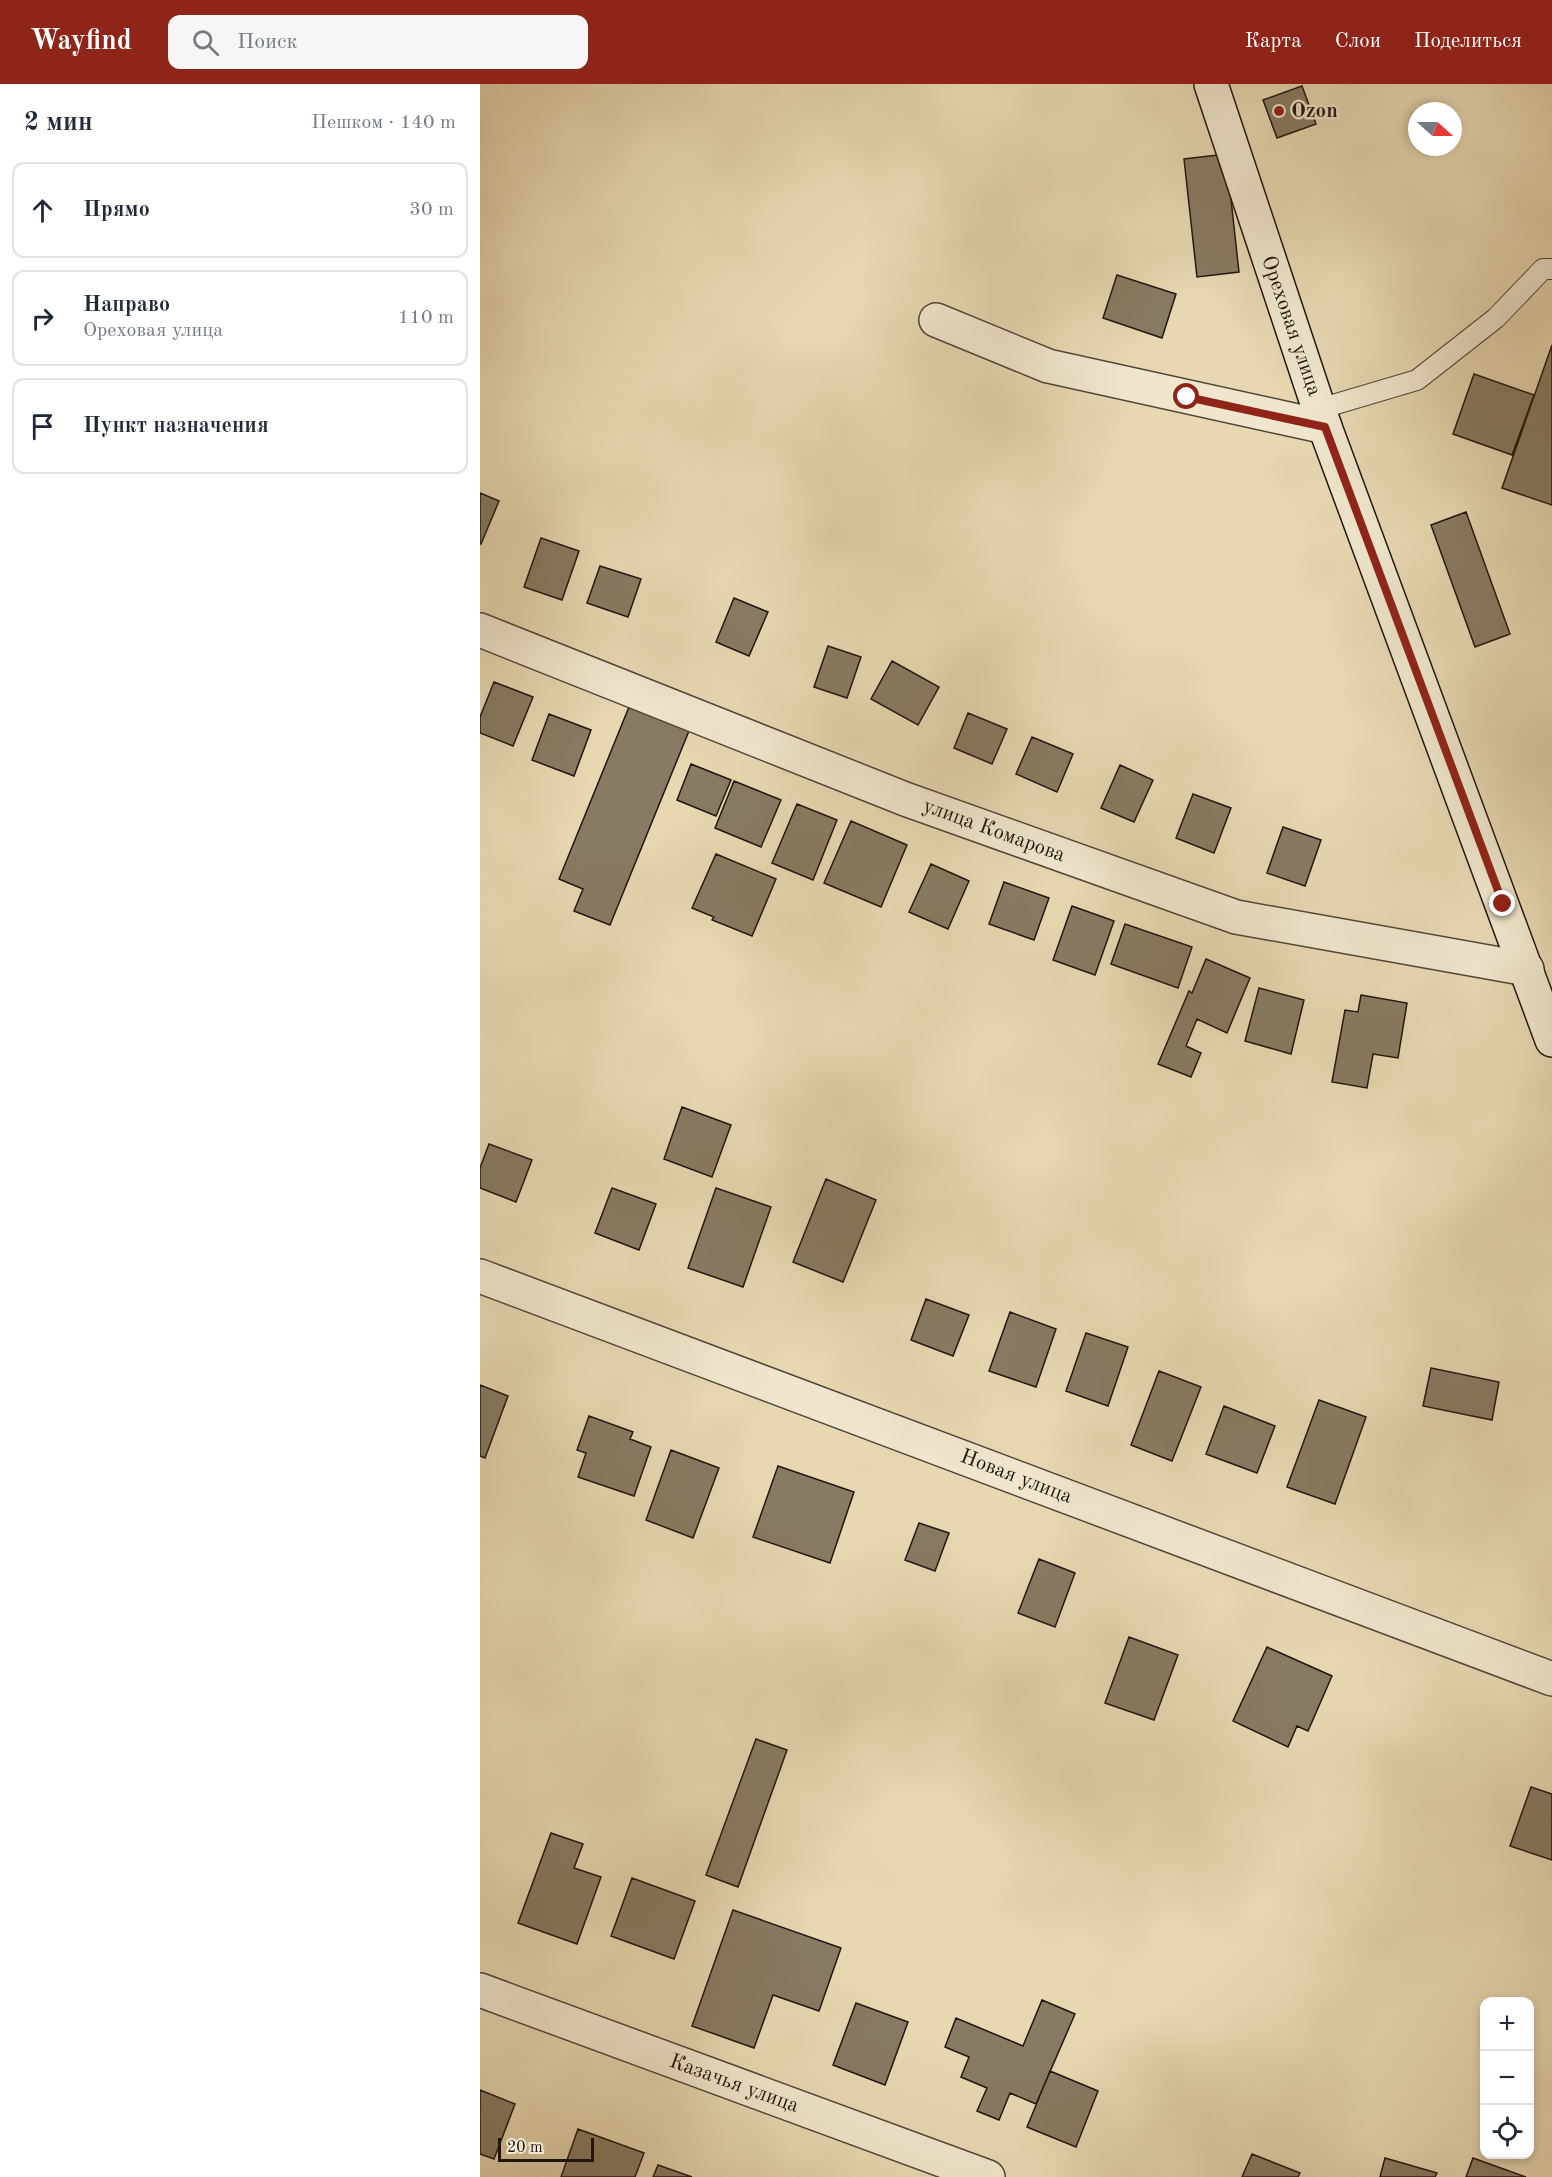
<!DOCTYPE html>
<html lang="ru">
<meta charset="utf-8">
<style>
body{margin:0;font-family:"Old Standard TT",serif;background:#f6f6f7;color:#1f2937}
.controls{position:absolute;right:18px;bottom:18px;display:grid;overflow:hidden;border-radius:12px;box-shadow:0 3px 9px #0003}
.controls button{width:54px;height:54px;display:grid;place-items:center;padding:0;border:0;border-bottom:2px solid #e0e1e3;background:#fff;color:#1f2937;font:30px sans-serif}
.compass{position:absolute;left:928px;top:18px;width:54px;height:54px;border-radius:50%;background:#fff;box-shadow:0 3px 9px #0003;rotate:111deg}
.scale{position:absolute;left:18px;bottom:15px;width:96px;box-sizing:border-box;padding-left:6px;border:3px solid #20160e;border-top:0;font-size:16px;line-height:21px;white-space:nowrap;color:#20160e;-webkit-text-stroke:4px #efe6cd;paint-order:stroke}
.stop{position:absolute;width:18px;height:18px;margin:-14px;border:4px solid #8f2418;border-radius:50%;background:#fff}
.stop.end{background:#8f2418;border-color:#fff;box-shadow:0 2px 6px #0008}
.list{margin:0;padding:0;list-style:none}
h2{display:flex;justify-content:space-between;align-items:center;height:78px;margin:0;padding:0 24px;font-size:26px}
h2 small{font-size:20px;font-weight:400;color:#747a83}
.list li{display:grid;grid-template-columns:39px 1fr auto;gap:18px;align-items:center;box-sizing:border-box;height:96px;margin:0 12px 12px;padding:0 12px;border:2px solid #e0e1e3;border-radius:12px}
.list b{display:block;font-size:22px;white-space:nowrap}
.list p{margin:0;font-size:20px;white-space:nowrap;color:#747a83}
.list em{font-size:20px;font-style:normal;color:#747a83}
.icon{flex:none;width:33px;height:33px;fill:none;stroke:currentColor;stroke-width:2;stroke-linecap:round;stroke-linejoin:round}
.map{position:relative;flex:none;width:1072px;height:2093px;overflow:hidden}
header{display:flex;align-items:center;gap:36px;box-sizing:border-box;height:84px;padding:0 30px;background:#8f2418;color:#fff}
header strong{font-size:28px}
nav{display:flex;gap:33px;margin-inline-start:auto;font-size:21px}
.search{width:420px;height:54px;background:#f6f6f7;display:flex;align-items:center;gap:15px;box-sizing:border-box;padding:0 21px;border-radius:12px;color:#747a83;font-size:22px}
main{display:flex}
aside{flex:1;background:#fff}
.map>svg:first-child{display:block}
.building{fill:#877b63;stroke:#20160e;stroke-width:1.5}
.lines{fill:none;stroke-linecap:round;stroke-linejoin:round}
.service-casing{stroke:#524637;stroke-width:22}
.minor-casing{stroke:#524637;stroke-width:36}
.secondary-casing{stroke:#20160e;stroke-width:36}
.service{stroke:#efe6cd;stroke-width:20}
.minor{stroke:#efe6cd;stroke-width:33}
.secondary{stroke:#efe6cd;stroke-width:33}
.route{stroke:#8f2418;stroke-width:8}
.poi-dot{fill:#8f2418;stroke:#efe6cd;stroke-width:2}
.labels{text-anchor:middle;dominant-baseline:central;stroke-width:5;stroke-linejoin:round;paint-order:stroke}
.poi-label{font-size:21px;font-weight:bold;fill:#20160e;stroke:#efe6cd;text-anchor:start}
.street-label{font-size:21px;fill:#20160e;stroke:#efe6cd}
</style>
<header>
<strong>Wayfind</strong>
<div class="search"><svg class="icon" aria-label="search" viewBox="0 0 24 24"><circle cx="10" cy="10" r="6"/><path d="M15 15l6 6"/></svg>Поиск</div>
<nav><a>Карта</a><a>Слои</a><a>Поделиться</a></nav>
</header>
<main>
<aside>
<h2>2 мин<small>Пешком · 140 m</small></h2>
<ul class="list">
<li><svg class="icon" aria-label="ahead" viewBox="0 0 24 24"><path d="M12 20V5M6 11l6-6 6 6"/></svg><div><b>Прямо</b></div><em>30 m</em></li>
<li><svg class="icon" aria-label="right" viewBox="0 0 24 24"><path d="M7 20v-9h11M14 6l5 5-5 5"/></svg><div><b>Направо</b><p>Ореховая улица</p></div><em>110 m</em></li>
<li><svg class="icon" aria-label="arrive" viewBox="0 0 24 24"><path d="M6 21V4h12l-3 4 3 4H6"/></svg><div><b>Пункт назначения</b></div></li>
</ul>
</aside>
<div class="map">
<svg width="1072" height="2093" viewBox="0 0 1072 2093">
<rect width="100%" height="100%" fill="#e7d8b2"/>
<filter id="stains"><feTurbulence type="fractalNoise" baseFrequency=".00333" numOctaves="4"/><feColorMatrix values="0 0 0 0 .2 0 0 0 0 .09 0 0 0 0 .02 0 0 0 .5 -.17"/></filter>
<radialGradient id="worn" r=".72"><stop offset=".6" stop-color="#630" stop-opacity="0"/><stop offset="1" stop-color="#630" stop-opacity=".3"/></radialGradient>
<path class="building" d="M822,2L836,40L797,54L783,16Z
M746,70L759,188L717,193L704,75Z
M637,191L696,210L682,254L623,234Z
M1072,261V421L1022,404Z
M994,290L1054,311L1032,371L973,350Z
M0,409L19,417L1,460H0Z
M986,428L1030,550L995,563L951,441Z
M61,454L99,467L82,516L44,503Z
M120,482L161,495L148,533L107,519Z
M254,514L288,528L269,572L236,558Z
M348,562L381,573L367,614L334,603Z
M412,577L459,603L438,641L391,615Z
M14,598L53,613L33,662L0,649V633Z
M149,623L209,647L130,841L94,827L103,805L79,795Z
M488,629L527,645L512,680L474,664Z
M69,630L111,646L94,692L52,676Z
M552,653L593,670L577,708L536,690Z
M211,680L251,696L236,732L197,716Z
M640,681L673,696L654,738L621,724Z
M254,697L301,716L281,763L235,744Z
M713,710L751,724L734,769L696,754Z
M317,720L357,736L333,796L292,779Z
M371,737L427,761L401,823L344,799Z
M803,743L841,756L825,802L787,789Z
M236,770L296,795L272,852L232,836L234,833L212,824Z
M451,780L489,797L468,845L429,828Z
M524,798L569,814L554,856L509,840Z
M592,822L634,837L615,891L573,876Z
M645,840L712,863L698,904L631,880Z
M726,875L770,894L747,949L717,935L706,962L721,969L711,993L678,980L709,907L712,909Z
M779,904L824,916L811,970L765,957Z
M881,911L927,919L918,974L893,970L887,1004L852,998L865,926L878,928Z
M202,1023L251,1041L232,1093L184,1075Z
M9,1060L52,1076L36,1118L0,1104V1084Z
M346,1095L396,1116L363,1198L313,1178Z
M132,1104L176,1120L159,1166L115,1149Z
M236,1104L291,1123L263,1203L208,1184Z
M446,1215L489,1231L473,1272L431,1256Z
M530,1228L576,1245L556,1303L509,1287Z
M606,1249L648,1263L628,1322L586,1307Z
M951,1284L1019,1298L1012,1336L943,1322Z
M679,1287L721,1303L692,1377L651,1361Z
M0,1301L28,1312L5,1374L0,1372Z
M839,1316L886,1333L855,1420L807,1403Z
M744,1322L795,1342L777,1389L726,1370Z
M109,1332L153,1348L150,1355L171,1363L154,1412L98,1393L106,1369L97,1366Z
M191,1366L239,1384L213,1454L166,1436Z
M298,1382L374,1408L350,1479L273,1453Z
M439,1439L469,1449L455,1487L425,1476Z
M559,1475L595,1489L575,1543L538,1529Z
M649,1553L698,1571L674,1636L625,1619Z
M787,1563L852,1592L828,1647L817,1642L808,1663L753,1637Z
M276,1655L307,1666L258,1803L226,1791Z
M1051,1703L1072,1710V1776L1030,1762Z
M71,1749L103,1760L94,1784L121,1793L97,1860L38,1839Z
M152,1794L215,1817L194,1875L131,1852Z
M253,1826L361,1864L339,1927L293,1911L274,1964L212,1942Z
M562,1916L595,1930L556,2020L530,2009L519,2036L497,2027L507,2004L481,1993L489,1973L465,1963L476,1934L543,1962Z
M376,1919L428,1938L405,2001L353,1981Z
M570,1987L618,2007L596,2063L547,2043Z
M0,2006L35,2020L14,2075L0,2070Z
M98,2045L164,2069L155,2093H81Z
M772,2070L820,2089L818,2093H762Z
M905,2074L957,2089L955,2093H900Z
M993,2074L1046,2093H986Z
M178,2081L212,2093H173Z"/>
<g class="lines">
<defs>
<path id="service" d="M839,325L937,296L1016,234L1063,185H1072"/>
<path id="minor" d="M456,236L568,282L845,343
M0,546L425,715L756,833L1047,885
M0,1192L1072,1595
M0,1906L508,2093"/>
<path id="secondary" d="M731,0L845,343L1072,956"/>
</defs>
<use href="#service" class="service-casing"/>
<use href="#minor" class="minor-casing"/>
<use href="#secondary" class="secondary-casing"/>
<use href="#service" class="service"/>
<use href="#minor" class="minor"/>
<use href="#secondary" class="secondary"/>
</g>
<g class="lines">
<path class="route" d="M707,313L845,343L1023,820"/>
</g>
<circle class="poi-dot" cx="799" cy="27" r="6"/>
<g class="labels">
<g class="poi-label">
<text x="811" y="27">Ozon</text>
</g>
<g class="street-label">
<text transform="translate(811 242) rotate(71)">Ореховая улица</text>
<text transform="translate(514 747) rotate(20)">улица Комарова</text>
<text transform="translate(536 1393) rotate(21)">Новая улица</text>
<text transform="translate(254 2000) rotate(20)">Казачья улица</text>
</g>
</g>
<rect width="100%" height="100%" filter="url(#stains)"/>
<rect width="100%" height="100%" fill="url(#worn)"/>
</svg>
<div class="controls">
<button>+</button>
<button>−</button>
<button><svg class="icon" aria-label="locate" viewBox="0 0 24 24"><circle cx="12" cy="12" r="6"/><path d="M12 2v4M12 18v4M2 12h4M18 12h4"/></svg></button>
</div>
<svg class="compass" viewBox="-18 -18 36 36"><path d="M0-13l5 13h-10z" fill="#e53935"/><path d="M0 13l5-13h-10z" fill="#747a83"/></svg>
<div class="scale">20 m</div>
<div class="stop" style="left:707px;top:313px"></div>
<div class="stop end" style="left:1023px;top:820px"></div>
</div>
</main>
